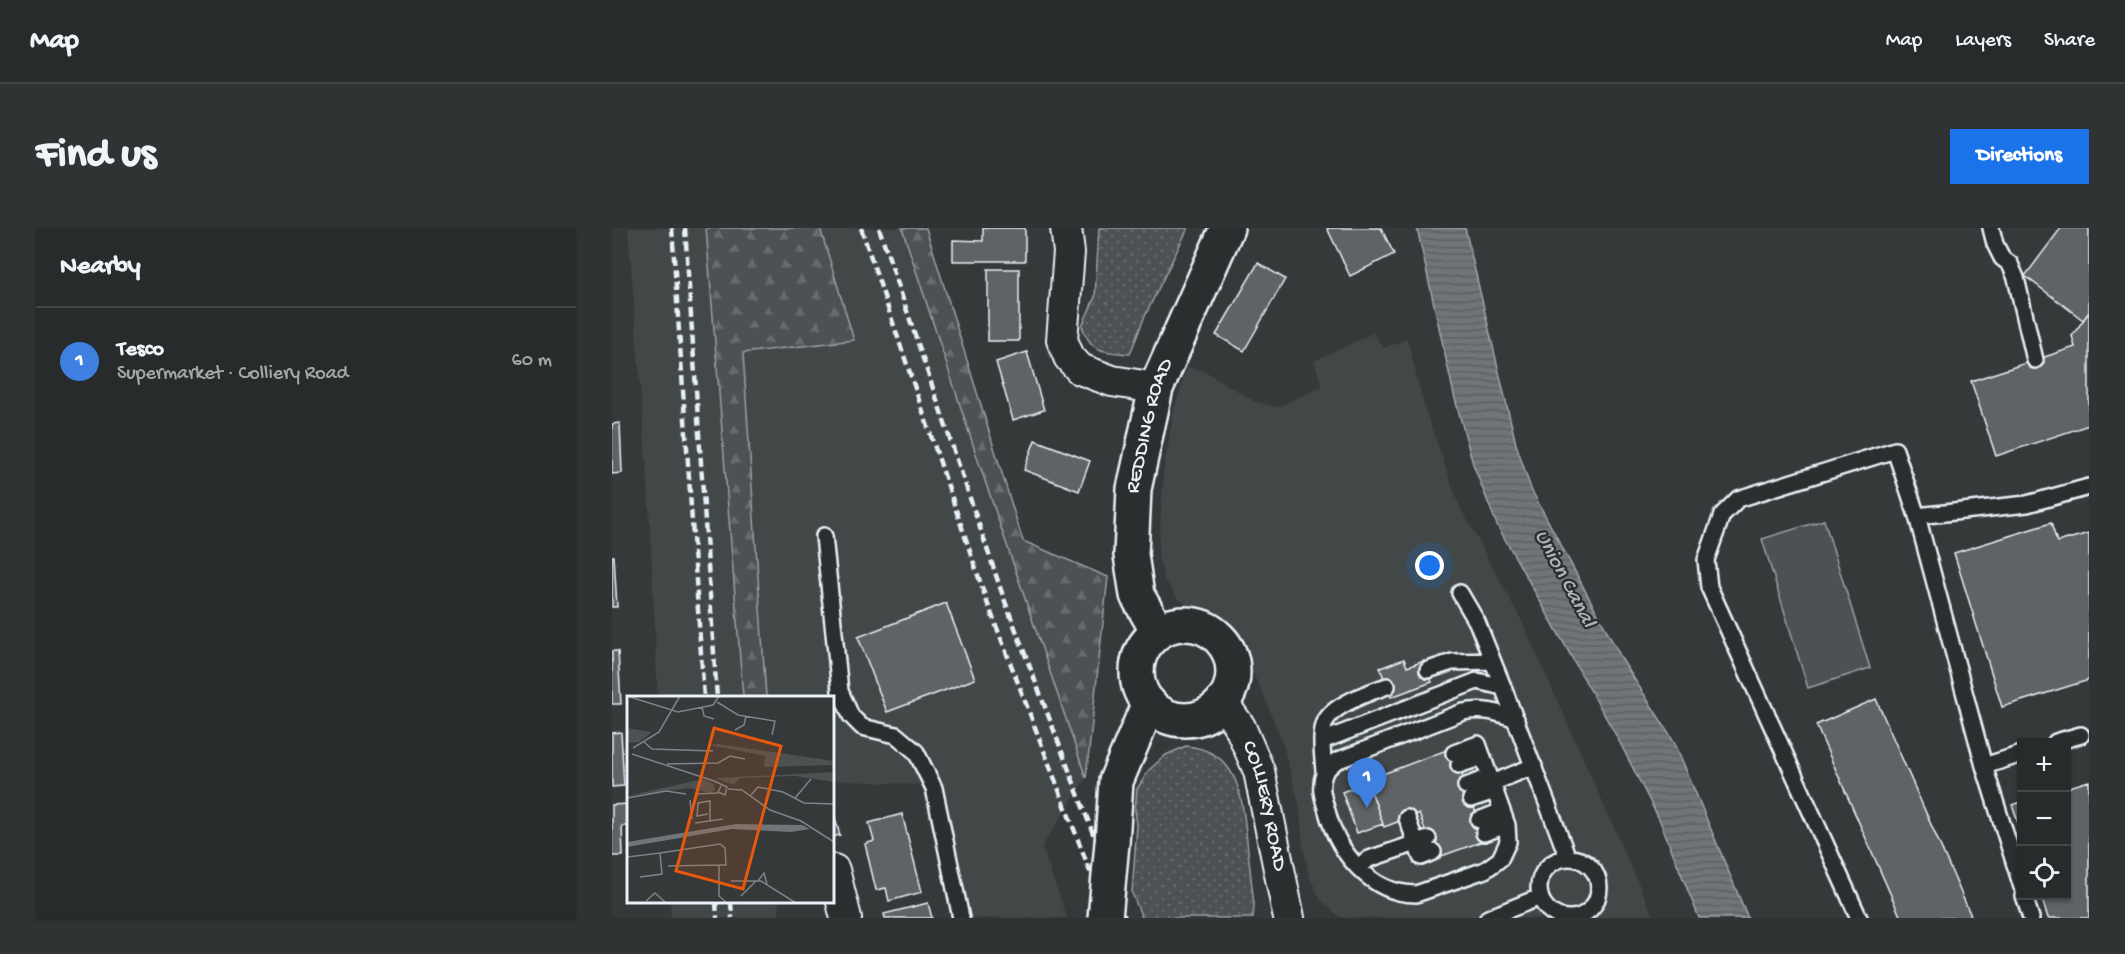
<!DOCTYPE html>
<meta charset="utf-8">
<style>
body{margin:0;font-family:"Gochi Hand",sans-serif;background:#303334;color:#f1f3f6}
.controls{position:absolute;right:18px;bottom:18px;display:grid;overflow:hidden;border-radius:0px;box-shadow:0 2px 4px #0004}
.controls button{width:54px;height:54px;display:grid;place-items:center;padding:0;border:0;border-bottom:2px solid #444748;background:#282b2c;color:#f1f3f6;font:30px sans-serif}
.you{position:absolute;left:818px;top:338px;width:21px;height:21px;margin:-15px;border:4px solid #fff;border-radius:50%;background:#1a73e8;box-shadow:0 0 0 9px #1a73e833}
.badge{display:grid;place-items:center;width:39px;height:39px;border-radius:50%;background:#1a73e8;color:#fff;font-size:20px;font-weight:700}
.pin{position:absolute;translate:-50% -50px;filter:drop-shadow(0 2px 3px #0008)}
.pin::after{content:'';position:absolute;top:32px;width:21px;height:18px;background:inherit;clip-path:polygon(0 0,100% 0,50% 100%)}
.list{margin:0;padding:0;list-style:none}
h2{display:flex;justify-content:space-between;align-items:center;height:78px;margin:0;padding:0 24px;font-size:26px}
h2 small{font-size:20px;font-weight:400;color:#a5a7a9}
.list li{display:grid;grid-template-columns:39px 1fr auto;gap:18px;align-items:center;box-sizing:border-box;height:108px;padding:0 24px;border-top:2px solid #444748}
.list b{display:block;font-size:22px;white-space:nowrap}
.list p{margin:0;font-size:20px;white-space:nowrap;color:#a5a7a9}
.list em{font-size:20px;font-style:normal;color:#a5a7a9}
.icon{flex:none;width:33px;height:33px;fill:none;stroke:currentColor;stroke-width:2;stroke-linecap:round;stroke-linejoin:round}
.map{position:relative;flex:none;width:1477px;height:690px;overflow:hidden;border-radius:0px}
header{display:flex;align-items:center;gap:36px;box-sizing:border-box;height:84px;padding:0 30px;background:#282b2c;border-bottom:2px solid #444748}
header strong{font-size:28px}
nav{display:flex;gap:33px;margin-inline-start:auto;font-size:21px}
.intro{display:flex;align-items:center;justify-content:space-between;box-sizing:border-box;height:144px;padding:0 36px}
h1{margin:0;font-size:42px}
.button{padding:15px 27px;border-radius:0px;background:#1a73e8;color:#fff;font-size:21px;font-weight:700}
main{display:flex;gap:36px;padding:0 36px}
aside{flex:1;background:#282b2c;border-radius:0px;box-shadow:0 2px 4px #0004}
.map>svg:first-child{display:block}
.built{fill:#424647}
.grass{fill:url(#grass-dots);stroke:#9aa1a5;stroke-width:1.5}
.forest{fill:url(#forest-firs);stroke:#9aa1a5;stroke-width:1.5}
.park{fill:#4d5152;stroke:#9aa1a5;stroke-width:1.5}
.water{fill:url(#water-rules);stroke:#a0a7ac;stroke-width:1.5}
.building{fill:#5f6365;stroke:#e8f1f8;stroke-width:1.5}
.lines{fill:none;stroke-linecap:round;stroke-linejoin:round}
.lane-casing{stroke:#e8f1f8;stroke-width:20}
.street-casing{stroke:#e8f1f8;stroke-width:34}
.secondary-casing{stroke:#e8f1f8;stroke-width:38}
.lane{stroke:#2a2d2e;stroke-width:15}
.street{stroke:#2a2d2e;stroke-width:30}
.secondary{stroke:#2a2d2e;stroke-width:33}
.rail{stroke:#e8f1f8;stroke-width:4.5;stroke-dasharray:9 4.5;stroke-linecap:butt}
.secondary-bridge-casing{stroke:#e8f1f8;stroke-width:38;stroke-linecap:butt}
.secondary-bridge{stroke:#2a2d2e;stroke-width:33}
.labels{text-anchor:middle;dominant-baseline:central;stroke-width:4.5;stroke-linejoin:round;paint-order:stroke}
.street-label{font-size:21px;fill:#e8f1f8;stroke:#2a2d2e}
.water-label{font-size:22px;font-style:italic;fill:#acb3b8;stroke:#2a2d2e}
.inset-road{fill:none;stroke:#7d8386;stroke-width:1.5}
.view{fill:#e8590c;fill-opacity:0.15;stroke:#e8590c;stroke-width:3}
.inset-edge{fill:none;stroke:#e8f1f8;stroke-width:3}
</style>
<header>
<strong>Map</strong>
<nav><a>Map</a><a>Layers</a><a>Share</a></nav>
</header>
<div class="intro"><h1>Find us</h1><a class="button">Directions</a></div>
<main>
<aside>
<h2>Nearby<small></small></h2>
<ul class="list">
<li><span class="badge" style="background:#3f7fe0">1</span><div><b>Tesco</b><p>Supermarket · Colliery Road</p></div><em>60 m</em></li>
</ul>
</aside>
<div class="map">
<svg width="1477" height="690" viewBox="0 0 1477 690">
<defs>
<pattern id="grass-dots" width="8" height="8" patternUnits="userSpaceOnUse" patternTransform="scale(1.5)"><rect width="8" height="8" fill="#4d5152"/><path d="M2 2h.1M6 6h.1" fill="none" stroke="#676a6c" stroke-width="1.8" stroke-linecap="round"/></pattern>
<pattern id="forest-firs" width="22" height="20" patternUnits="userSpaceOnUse" patternTransform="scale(1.5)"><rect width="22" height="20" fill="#4d5152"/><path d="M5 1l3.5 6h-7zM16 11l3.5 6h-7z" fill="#676a6c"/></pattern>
<pattern id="water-rules" width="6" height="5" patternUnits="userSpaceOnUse" patternTransform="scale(1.5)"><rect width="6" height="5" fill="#707579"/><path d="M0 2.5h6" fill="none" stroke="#5b5e62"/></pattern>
</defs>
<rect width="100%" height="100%" fill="#35393a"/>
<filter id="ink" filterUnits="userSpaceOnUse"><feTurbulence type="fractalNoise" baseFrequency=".0167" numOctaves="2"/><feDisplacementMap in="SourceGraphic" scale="12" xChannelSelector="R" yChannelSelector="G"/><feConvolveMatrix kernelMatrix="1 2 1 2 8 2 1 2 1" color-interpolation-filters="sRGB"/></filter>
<g filter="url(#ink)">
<path class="built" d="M16,0H314L411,313L496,349L474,550L430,619L455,690H341L309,557L221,552L220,470L46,469L36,259Z
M761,105L772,120L795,111L813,181L847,277L910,393L1042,690H730L726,688L708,671L697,648L691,617L687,576L670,514L651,466L632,429L618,405L603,393L583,383L565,370L552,351L546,328L552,239L562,182L575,139L593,143L644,174L666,179L710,158L702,133Z
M58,674H167V690H59Z"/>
<path class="grass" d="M487,0H576L532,90L518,126C493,124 479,126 470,98L483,69Z
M574,518C628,523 630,570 635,613C637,635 640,656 642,678L641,690H530L520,665L525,597L523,582L525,561L537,542L554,527Z"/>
<path class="forest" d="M94,0H208L242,112L131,125L154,469H131Z
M290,0H314L411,313L496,349L474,550L367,235Z"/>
<path class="park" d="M1212,292L1258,440L1196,460L1150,311Z"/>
<path class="water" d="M805,0H853L904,216L919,261L1012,435L1062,513L1136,690H1087L1048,593L1006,511L885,297L861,236L842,167Z"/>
<path class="building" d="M371,0H413V33H341V12L371,13Z
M715,0H769L782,26L738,48Z
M1449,0H1477V84L1471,92L1413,48Z
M646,35L673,51L632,123L604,107Z
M376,41H407V113H376Z
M1477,84V197L1384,228L1359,153L1463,119L1460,108Z
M415,124L432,182L401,192L384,134Z
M8,195L10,245L0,246V196Z
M423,212L478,233L467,263L412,242Z
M1439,295L1445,314L1477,305V452L1390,479L1342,325Z
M0,328H2L5,379H0Z
M334,375L363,451L275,484L246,409Z
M0,423H6L9,476H0Z
M792,431L795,439L812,433L820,454L779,469L768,440Z
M1264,471L1360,690H1289L1204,497Z
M9,504L12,558L0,559V505Z
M840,520L874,612L824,630L807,586L772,599L755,552Z
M1477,553V690H1436L1429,668H1454V560Z
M756,554L771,596L745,605L730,564Z
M1410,574V606L1400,577Z
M16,576V598H10L11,628H0V577Z
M220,579L228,607L220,609Z
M290,586L310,664L277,673L274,660L264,662L253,616L262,613L257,595Z
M316,675L320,690H273L272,686Z"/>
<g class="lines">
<defs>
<path id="lane" d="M1379,0L1383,16L1390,30L1398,36L1404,50L1423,132
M212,308L228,463L239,488L250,499L284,507L304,524L322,560L349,690
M848,365L865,394L891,459L956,630
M816,442L840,434L880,433
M710,513L865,453L891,459
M1444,514L1469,507
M842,525L866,516L895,597L896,614L888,631L873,642L804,666C758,666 725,623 715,583C711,570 707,559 712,546C714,541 720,537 724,533L851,484C871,480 884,484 904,491
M847,537L871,529
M1372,538L1410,526
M712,543C711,528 707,506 714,492C723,476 758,464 775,458
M880,555L922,538
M854,558L878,549
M859,571L883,563
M795,590L809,629L821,624
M867,592L890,583
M872,605L895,597
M927 660a30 30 0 1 1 60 0a30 30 0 1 1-60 0Z
M747,639L757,631L816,611
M1410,659L1372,538L1305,288L1415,276L1477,259
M1412,668L1419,690
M876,690L928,669
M1247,690L1097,359L1094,332L1110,287L1126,271L1283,222L1305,288"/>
<g id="street">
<path d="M454,0L457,24L450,112L457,129L468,141L500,153L544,160"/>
<path id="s1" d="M610,474L628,499L647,543L677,690"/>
<path d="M222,642L234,690"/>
</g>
<g id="secondary">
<circle cx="573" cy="444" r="48"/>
<path id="s2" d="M546,404L525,367L519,327L522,261L544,160L615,0"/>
<path d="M500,615L504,553L537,475"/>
</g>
</defs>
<use href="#lane" class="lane-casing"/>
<use href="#street" class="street-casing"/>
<use href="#secondary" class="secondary-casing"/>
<use href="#lane" class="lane"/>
<use href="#street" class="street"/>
<use href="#secondary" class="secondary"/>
<path class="rail" d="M60,0L92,470
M73,0L105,470
M249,0L375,374L496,690
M267,0L391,368L513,690
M104,674L105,690
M119,674L120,690"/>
<defs>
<path id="secondary-bridge" d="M493,690L500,615"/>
</defs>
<use href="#secondary-bridge" class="secondary-bridge-casing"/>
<use href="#secondary-bridge" class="secondary-bridge"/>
</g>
</g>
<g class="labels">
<g class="street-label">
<text stroke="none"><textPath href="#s2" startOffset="214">REDDING ROAD</textPath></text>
<text stroke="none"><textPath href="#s1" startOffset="114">COLLIERY ROAD</textPath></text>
</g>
<g class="water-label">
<text transform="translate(952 351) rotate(62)">Union Canal</text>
</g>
</g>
<g transform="translate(15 468)">
<rect width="207" height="207" fill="#35393a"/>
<path d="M0,32L25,36L12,46L1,47ZM76,83L87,88L88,94L83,97L62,92L0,100Z" fill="#4d5152"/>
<path d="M91,48L207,65V69L137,71L138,60L82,49ZM207,76V86L168,80L113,82L107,89L88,82Z" fill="#4d5152"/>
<path d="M109,128L175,129L183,133L164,136L105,133L0,151V146Z" fill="#707579"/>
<path class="inset-road" d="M0,0L51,16L86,9L92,0M90,6L111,19L148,25L145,39M75,11L77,20L87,23M108,34L117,29L119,20M17,46L25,53L86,55M6,52L32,36L53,0M5,58L87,85L100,91L98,99L91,96L94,90M40,68L91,67L103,60L118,63M101,93L115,94L143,114L174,125L207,146M68,98L91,97M124,99L131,91L156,96L177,107L207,108M0,102L39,95L59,98M168,102L184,83M63,104L65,123M81,118L70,120L71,107L83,105V125M68,127L96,123M33,157L93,148L98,152L99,169H92M0,161L33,157L35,178L13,181M41,170L92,169V200L100,207M104,185H134L169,207M131,185L137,177L140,188M114,200L129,185M19,205L28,197L39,207"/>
<path class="view" d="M87,32L154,50L116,193L49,175Z"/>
<rect width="207" height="207" class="inset-edge"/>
</g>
</svg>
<div class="controls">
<button>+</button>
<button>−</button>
<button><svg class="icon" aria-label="locate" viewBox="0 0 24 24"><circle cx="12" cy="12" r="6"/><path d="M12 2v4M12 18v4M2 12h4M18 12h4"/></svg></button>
</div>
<div class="you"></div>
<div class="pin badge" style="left:755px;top:580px;background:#3f7fe0">1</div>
</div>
</main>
